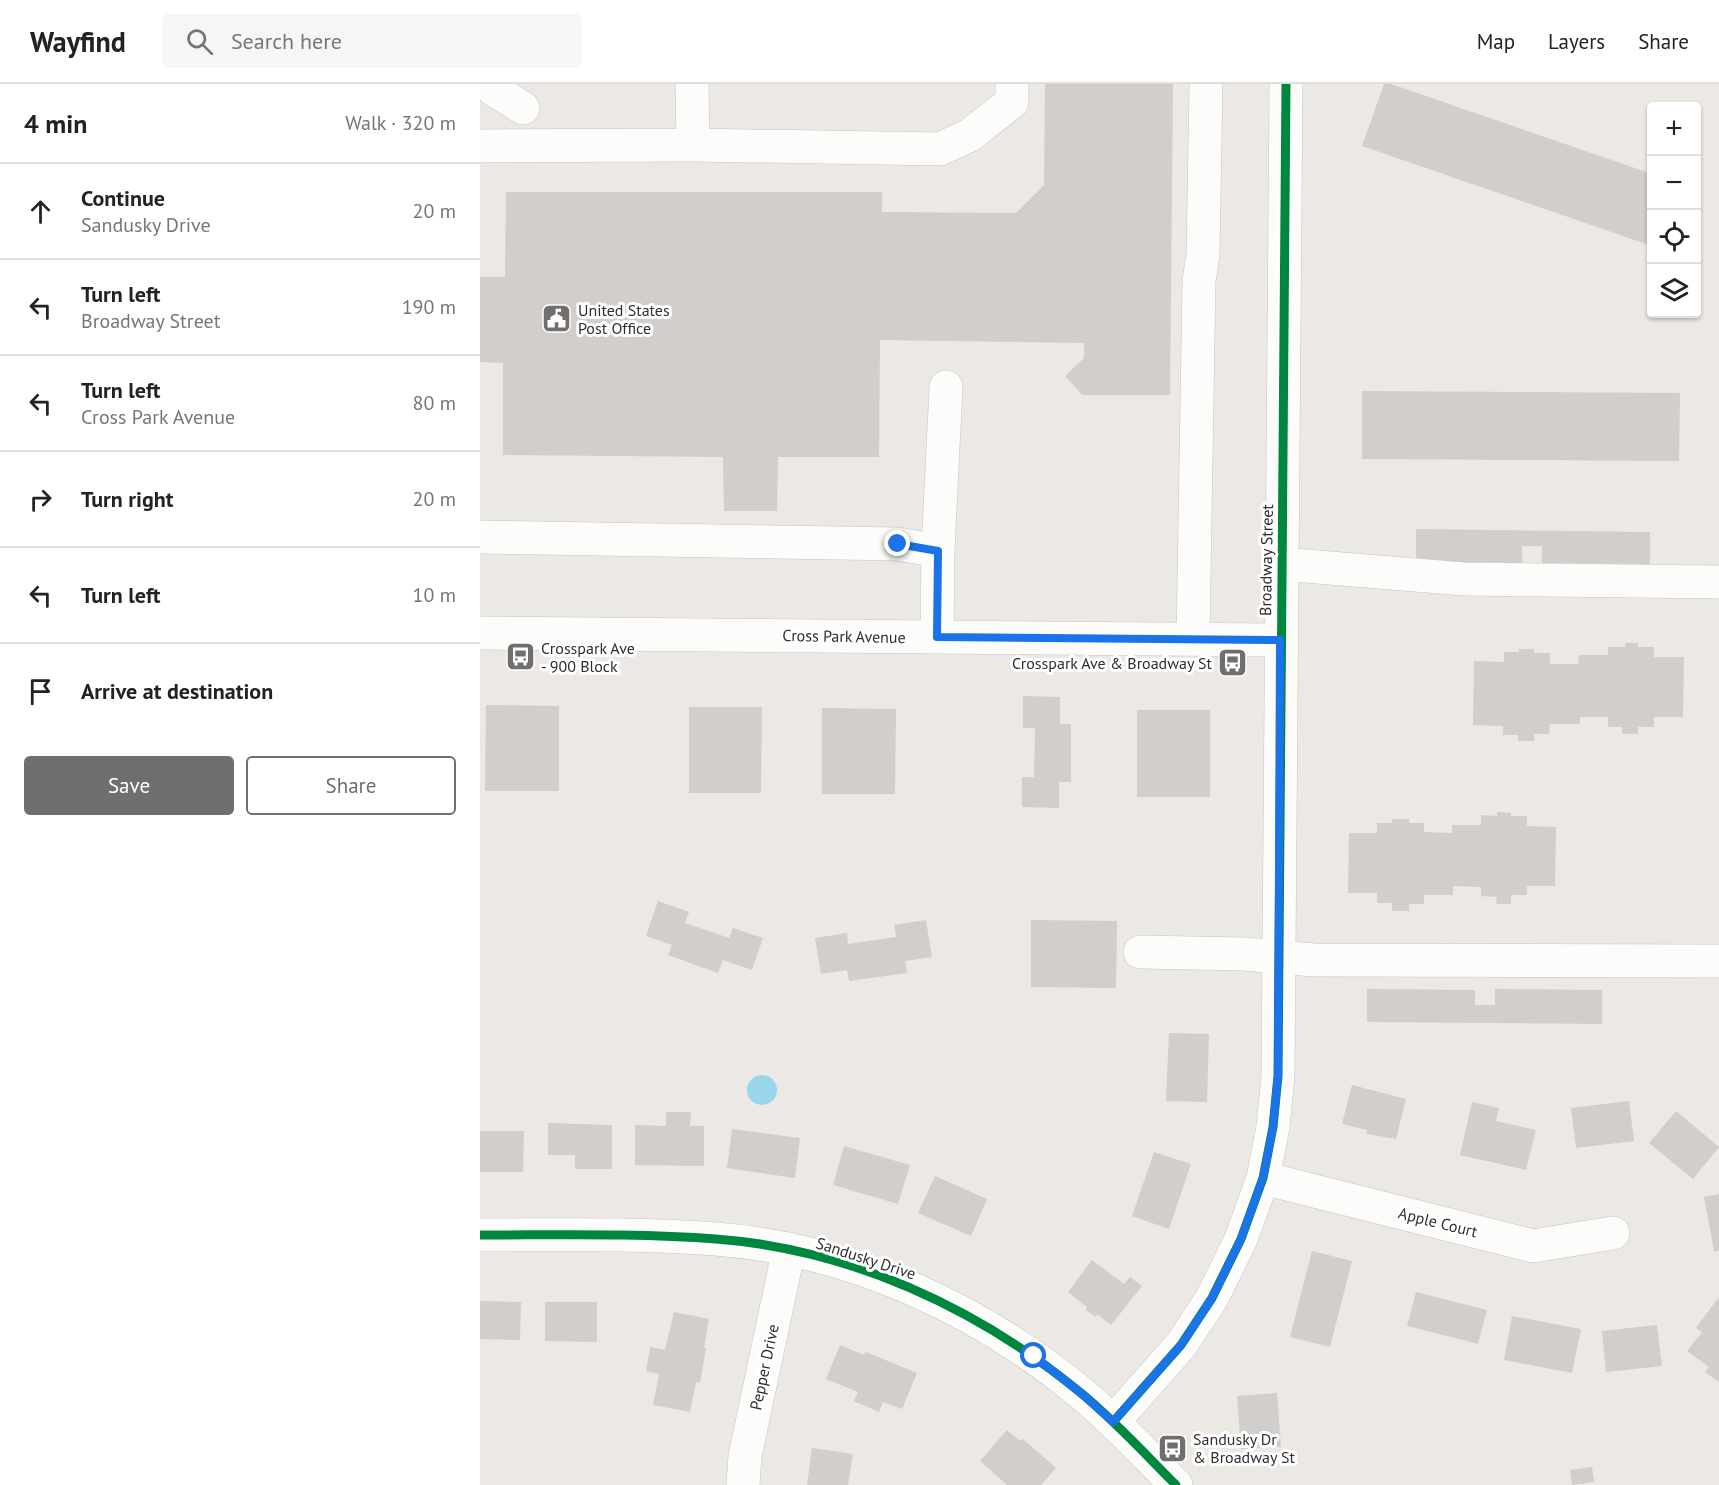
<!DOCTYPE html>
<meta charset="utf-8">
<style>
body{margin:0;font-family:"PT Sans",sans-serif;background:#f6f6f6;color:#222}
.controls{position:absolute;right:18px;top:18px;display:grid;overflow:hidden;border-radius:6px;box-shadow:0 2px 4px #0004}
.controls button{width:54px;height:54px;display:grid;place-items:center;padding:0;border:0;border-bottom:2px solid #e0e0e0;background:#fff;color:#222;font:30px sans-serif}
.stop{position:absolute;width:18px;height:18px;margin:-14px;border:4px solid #1a73e8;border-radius:50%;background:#fff}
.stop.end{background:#1a73e8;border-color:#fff;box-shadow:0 2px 6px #0008}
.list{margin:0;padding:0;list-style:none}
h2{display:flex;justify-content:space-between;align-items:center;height:78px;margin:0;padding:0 24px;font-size:26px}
h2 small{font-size:20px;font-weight:400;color:#767676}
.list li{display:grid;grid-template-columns:39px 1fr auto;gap:18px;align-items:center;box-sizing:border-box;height:96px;padding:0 24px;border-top:2px solid #e0e0e0}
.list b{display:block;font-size:22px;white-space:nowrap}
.list p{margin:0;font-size:20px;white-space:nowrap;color:#767676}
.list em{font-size:20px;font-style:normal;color:#767676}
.actions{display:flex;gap:12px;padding:18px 24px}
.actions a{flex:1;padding:14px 0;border:2px solid #706f6e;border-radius:6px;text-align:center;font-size:21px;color:#706f6e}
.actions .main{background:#706f6e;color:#fff}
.icon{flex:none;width:33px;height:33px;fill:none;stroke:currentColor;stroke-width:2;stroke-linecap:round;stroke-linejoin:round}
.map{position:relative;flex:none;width:1239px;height:1401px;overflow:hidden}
header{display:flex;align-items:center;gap:36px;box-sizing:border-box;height:84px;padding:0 30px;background:#fff;border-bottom:2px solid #e0e0e0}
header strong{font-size:28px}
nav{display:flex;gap:33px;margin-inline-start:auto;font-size:21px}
.search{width:420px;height:54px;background:#f6f6f6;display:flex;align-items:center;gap:15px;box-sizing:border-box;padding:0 21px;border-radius:6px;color:#767676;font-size:22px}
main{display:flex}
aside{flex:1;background:#fff}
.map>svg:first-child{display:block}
.water{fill:#99d6ec}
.building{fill:#d1cecb}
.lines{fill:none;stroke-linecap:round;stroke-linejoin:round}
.minor-casing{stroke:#c5c4c5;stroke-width:34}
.minor{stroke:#fcfcfb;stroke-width:33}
.cycleway-casing{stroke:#fff;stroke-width:13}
.cycleway{stroke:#00873e;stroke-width:9}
.route{stroke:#1a73e8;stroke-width:8}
.labels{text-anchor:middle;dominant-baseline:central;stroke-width:6;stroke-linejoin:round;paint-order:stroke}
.poi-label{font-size:16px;fill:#2e2e2e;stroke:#fff;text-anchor:start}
.street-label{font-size:16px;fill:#2e2e2e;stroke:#fff}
</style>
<header>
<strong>Wayfind</strong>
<div class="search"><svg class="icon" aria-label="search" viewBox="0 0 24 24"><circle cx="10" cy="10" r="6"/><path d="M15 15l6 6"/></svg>Search here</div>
<nav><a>Map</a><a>Layers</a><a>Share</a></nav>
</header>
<main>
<aside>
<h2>4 min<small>Walk · 320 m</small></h2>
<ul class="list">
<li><svg class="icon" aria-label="ahead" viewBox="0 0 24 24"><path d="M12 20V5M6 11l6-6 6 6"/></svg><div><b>Continue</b><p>Sandusky Drive</p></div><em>20 m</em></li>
<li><svg class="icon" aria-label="left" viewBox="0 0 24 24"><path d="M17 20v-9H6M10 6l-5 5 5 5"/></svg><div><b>Turn left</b><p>Broadway Street</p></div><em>190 m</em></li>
<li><svg class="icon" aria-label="left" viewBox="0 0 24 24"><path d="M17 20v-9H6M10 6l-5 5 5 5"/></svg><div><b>Turn left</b><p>Cross Park Avenue</p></div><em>80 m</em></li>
<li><svg class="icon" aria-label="right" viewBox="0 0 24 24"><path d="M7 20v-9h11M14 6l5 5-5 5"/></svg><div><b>Turn right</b></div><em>20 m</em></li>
<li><svg class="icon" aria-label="left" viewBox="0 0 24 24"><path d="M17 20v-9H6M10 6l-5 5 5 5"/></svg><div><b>Turn left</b></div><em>10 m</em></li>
<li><svg class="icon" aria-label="arrive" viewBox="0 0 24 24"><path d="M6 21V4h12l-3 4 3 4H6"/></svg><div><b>Arrive at destination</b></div></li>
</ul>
<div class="actions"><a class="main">Save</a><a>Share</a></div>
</aside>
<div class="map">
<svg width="1239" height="1401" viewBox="0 0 1239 1401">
<rect width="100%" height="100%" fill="#ece8e4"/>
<path class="water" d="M267 1006a15 15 0 1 1 30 0a15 15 0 1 1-30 0Z"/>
<path class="building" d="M565,0H693L690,311H602L585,292L604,274V259L400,256L399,373H298L297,427H244L243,373L23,371V279L0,278V193H25L26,108H402V128L536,129L564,101Z
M904,0H911L1172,90V162L882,62Z
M882,307L1200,309L1199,377L882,375Z
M936,445L1170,448V480L1062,479V462H1042V479L936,478Z
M1145,559H1158V563H1174V573H1204L1203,633H1174V643H1158V650H1142V643H1128V633H1100V640H1070L1069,650H1054V657H1038V651H1023V642L993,641L994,577L1024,578V568H1039V565H1054V569H1070V580H1098L1099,571H1128V563H1145Z
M543,612L580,613V640H591V698H579V724L542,723V693H554L555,644H543Z
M6,621L79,622V707H5Z
M209,623H282L281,709H209Z
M342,624L416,625L415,710H342Z
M657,626H730V713H657Z
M1017,728L1031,729V732H1047V742L1076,743L1075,802H1047V811H1031V820H1016L1017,813L1001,812V803L973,802V811H944V820H929V827H912V819H897V809H868L869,749H897V739H912V735H929V739H944V748L972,749V741H1001V731L1017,732Z
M178,817L209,828L205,839L249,854L253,844L283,854L272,886L243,876L238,889L188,871L192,861L166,852Z
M446,836L452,873L425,877L427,889L369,897L367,886L341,890L335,854L367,849L368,860L416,853L414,841Z
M551,836L637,837L636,904L551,903Z
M887,905L995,906V921H1015V905L1122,906V940L887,938Z
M689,949L729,950L727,1018L686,1017Z
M872,1001L926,1015L916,1055L887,1050V1046L862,1040Z
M1149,1017L1154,1057L1096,1064L1091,1024Z
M992,1018L1019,1024L1016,1037L1056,1046L1046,1086L980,1071Z
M1196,1027L1239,1063L1213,1095L1169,1059Z
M186,1028H211L210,1042H224V1082L155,1081V1041L186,1042Z
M68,1039L132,1041V1085H95V1071H68Z
M252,1045L320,1054L315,1094L247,1084Z
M0,1047H44L43,1088H0Z
M364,1062L430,1081L418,1120L353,1101Z
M674,1068L711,1080L689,1145L652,1132Z
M455,1092L507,1115L491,1152L438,1129Z
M1239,1110V1167H1234L1224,1113Z
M832,1167L872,1177L850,1263L810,1253Z
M612,1176L644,1200L650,1193L662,1202L631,1241L617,1230L616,1233L606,1226L607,1223L588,1208Z
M936,1208L1007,1226L998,1260L927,1242Z
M1239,1213V1298L1225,1288L1229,1283L1207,1267L1222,1248L1216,1244Z
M0,1217L41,1218L40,1256L0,1255Z
M65,1218H117V1258L65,1257Z
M194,1228L229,1235L224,1264H226L220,1299L216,1298L210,1328L173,1321L179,1290L166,1287L170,1263L185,1266Z
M1032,1232L1101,1245L1092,1289L1024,1276Z
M1177,1241L1182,1282L1126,1288L1122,1247Z
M360,1261L384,1271L386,1268L437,1289L422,1325L403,1318L399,1328L374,1317L378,1308L346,1295Z
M797,1309L801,1363L761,1365L757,1312Z
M527,1346L540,1357L543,1355L576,1384L561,1401H527L500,1377Z
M332,1364L373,1370L368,1401H327Z
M1112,1383L1114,1398L1092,1401L1090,1386Z"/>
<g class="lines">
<defs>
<path id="minor" d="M14,0V6L43,24
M212,0L213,61
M0,62L213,61L460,65L490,51L532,18V0
M0,453L418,460L458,467L457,553
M458,467L466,303
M801,480L984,495L1239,498
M0,549L800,556
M713,555L719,197L723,171L726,0
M660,868L764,870L834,876L1239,877
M783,1094L1053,1162L1133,1149
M0,1151C78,1151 158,1149 236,1155C370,1165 498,1224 601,1309C635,1337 665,1370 696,1401
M633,1338L701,1261L732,1214L761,1155L783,1094L793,1043L798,992L806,0
M263,1401L265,1372L309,1165"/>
</defs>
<use href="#minor" class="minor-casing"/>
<use href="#minor" class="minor"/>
<defs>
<path id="cycleway" d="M0,1151C78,1151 158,1149 236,1155C370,1165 498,1224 601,1309C635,1337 665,1370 696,1401
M633,1338L701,1261L732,1214L761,1155L783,1094L793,1043L798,992L806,0"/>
</defs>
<use href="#cycleway" class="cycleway-casing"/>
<use href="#cycleway" class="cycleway"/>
</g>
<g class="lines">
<path class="route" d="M418,460L458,467L457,553L800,556L798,992L793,1043L783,1094L761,1155L732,1214L701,1261L633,1338L602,1310L554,1272"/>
</g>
<defs>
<symbol id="civic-square" viewBox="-11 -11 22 22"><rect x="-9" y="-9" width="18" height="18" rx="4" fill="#706f6e" stroke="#fff"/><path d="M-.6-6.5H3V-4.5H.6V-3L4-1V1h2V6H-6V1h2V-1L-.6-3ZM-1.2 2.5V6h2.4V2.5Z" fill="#fff"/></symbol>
<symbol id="bus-square" viewBox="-11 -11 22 22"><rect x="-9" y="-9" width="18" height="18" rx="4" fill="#706f6e" stroke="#fff"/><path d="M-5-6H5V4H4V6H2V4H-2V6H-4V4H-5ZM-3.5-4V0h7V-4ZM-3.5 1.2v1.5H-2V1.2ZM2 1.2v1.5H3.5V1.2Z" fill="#fff"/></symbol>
</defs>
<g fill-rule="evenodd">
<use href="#civic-square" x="60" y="218" width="33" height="33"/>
<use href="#bus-square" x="24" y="556" width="33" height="33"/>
<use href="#bus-square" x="736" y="562" width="33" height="33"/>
<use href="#bus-square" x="676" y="1348" width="33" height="33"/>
</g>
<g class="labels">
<g class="poi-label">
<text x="98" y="226">United States<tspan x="98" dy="18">Post Office</tspan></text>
<text x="61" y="564">Crosspark Ave<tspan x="61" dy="18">- 900 Block</tspan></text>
<text x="732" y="579" text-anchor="end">Crosspark Ave &amp; Broadway St</text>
<text x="713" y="1355">Sandusky Dr<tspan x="713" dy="18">&amp; Broadway St</tspan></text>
</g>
<g class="street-label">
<text transform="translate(786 476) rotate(-89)">Broadway Street</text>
<text transform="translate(364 552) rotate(1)">Cross Park Avenue</text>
<text transform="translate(958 1138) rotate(14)">Apple Court</text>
<text transform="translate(386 1174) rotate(18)">Sandusky Drive</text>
<text transform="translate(284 1283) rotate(-78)">Pepper Drive</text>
</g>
</g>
</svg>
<div class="controls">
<button>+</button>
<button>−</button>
<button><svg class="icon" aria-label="locate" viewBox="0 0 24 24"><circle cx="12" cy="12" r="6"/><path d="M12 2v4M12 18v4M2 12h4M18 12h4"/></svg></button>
<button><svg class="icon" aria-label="layers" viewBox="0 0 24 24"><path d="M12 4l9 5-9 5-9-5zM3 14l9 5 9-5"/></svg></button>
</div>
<div class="stop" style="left:554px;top:1272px"></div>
<div class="stop end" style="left:418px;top:460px"></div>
</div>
</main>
